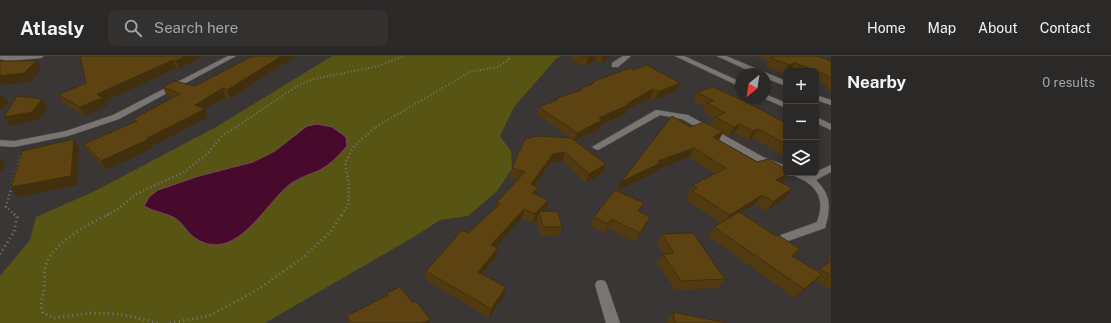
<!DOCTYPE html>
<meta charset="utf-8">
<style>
body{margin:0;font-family:"Public Sans",sans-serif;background:#333030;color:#f1f3f6}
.controls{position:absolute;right:12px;top:12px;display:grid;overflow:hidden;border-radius:6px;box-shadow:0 2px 10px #0003}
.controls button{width:36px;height:36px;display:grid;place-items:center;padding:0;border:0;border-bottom:1px solid #474445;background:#2b2828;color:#f1f3f6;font:20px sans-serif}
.compass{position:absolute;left:735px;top:12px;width:36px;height:36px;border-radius:50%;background:#2b2828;box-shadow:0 2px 10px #0003;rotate:210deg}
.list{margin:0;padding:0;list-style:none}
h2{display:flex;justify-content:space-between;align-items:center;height:52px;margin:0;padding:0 16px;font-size:17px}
h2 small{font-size:13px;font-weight:400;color:#a6a6a8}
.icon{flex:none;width:22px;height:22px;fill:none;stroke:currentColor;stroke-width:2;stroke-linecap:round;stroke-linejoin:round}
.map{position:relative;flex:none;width:831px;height:267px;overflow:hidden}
header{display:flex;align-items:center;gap:24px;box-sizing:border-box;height:56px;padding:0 20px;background:#2b2828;border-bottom:1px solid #474445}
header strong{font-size:19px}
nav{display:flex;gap:22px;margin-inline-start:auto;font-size:14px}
.search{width:280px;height:36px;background:#333030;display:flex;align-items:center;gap:10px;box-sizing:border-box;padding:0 14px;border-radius:6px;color:#a6a6a8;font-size:15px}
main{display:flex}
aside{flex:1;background:#2b2828}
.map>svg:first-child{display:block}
.green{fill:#585413}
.water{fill:#480a2c;stroke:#744860}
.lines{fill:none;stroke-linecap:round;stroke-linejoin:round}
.minor-casing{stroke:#545251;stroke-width:1}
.tertiary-casing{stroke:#545251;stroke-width:1}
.path-far2{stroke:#797776;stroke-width:2;stroke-dasharray:1 2.5;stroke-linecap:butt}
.path-far1{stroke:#797776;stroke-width:2.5;stroke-dasharray:1 3;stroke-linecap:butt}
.path{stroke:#797776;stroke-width:3;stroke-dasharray:1 3.5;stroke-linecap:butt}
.minor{fill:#787573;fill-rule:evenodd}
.tertiary{fill:#787573;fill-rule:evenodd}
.wall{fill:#513a0f}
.shaded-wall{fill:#422f0d}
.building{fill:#5e4312;stroke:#422f0d}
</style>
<header>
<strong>Atlasly</strong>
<div class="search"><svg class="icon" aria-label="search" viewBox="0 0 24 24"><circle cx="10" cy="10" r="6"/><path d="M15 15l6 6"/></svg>Search here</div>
<nav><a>Home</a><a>Map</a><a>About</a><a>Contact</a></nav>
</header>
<main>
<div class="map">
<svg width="831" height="267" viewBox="0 0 831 267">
<rect width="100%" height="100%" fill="#393635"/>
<path class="green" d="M332,0H561L556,3L514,51L500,80L511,95L512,113L497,135L468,160L440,164L412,182L265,267H0V220L30,184L36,161L95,135L216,71Z"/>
<path class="water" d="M317,68L332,71L346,81L347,90C339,99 331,108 320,114C309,119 298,122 289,129C264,149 235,209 195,182C187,177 183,167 175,162C166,157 154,156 144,150L149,141L158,134L199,120L253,106L275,95L307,70Z"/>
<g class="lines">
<defs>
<path id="minor" d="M0,0H44L41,2L7,5L0,3Z
M228,0H236L119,63L68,80L14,91L0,90V84L14,85L66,75L113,59Z
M623,0H631L618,11H612V7Z
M717,0H726L786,25V30L765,22V18H756Z
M816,39L831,44V49L816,44Z
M656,54L688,59L763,101L786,110V116L757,105L682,63L660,59L600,93L597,94L592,91Z
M831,109V116L816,124C831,139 831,151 825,172L785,186L781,185L779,182L781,179L817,166C823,149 822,136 805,125C800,122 795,121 791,117H804L809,119Z
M601,224L605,225L607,229L620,267H606L595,229L597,225Z"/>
<path id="tertiary" d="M675,0H684L741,26V31Z
M765,38L786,47V52L763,42H765Z
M816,61L831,68V74L816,67Z"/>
</defs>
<use href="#minor" class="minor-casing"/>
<use href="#tertiary" class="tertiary-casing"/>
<path class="path-far2" d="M236,71L299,29L314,23L379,10L404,0
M376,71L470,16L498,11L509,4L508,0"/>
<path class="path-far1" d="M15,159L6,151L21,97
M107,159L117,154L136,138L184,116L205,100L223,79L238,70
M342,159L348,149L349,128L345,107L354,90L377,70"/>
<path class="path" d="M109,158C90,167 55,186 47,206C43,215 45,224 44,233C43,244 39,245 43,257L54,262L89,257L119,258L159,267
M0,198L14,176L17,161L14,158
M170,267L209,260L257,234L305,200L331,175L342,158"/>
<use href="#minor" class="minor"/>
<use href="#tertiary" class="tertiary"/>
</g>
<path class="wall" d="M80,0H202L179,13L176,12L104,46L107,50L85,60L63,47L58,39L86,27Z
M253,0L230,43L226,41L205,53L208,61L152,90L153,92L106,114L89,97L84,88L134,66L133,63L172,42L166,39L163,31L195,30Z
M571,0H612L601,7L595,4L586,10L570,4Z
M757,0H817L831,5V35L826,33L828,30L816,25V15H786V17L784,18L766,10L769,5Z
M633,14L680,27L676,35L654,44L650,42L628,53L627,57L601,69L599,73L575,85L606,108L603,117L586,127L563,105L550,107L534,130L536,139L546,153L543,155L562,171L559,180H541L536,164L537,163L532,167L522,162L496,191V201L482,218L504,240L489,262L426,224V215L495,153L496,147L518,124L510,121L512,112L569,81L538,59L539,51L554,45L555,43L579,35L580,33L591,28L592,26Z
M697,36L786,67V99L784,100L752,82L748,84L735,77L729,80L723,77L719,84L784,125L781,126L792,132L785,142L766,155L755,148L741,157L776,180L800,193L793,201L818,215L820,213L831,205V234L815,224L795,242L708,180L714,171L721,167L686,144L689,139L688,138L693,129L715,118L689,101L658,113L656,116L618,135L640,156L646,170L635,186L607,172L604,177L591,170L594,161L617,135L621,126L690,71L711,69L714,62L703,56L705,51L693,45Z
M662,178L725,223L718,232L675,234L657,207L663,198H664L657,188Z
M831,198V204L828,202Z
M387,237L430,267H348L347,260L387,240Z
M673,256L727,267H668L667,265Z"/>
<path class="shaded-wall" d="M185,0H202L179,13L176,5Z
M282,0H296L230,43L227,34Z
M591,0H596L595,4L586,10L588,2Z
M603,0H612L601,7Z
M173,4L176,12L104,46L107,50L85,60L80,51L97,38Z
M36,5L41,13L30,26L0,29V20Z
M795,7L790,15H786V17L784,18L789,9Z
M680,27L676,35L654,44L658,36Z
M223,32L226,41L205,53L208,61L152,90L153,92L106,114L101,105L147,82L195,49Z
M653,33L650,42L628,53L627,57L601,69L599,73L574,85L577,77L599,62Z
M3,39L9,47L0,54V41Z
M42,43L48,51L38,64L10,70L4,61Z
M740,68L735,77L729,80L734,71Z
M758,73L752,82L748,84L753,75Z
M723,76L718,85L713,81Z
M74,83L79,92L77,129L18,141L11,131Z
M694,92L689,101L658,113L656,116L617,135L621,126L658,105Z
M565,96L563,105L550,107L529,138L531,128L553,98Z
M0,102L6,109L0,117Z
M606,108L603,117L586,127L589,118Z
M789,117H790L784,125L770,133L776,124Z
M538,132L536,141L532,137Z
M792,132L785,142L766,155L773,146Z
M762,139L755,148L723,168L730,159Z
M548,144L546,153L540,159L539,155L537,163L532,167L535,158Z
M524,153L522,162L490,198L491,189Z
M650,161L646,170L635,186L640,177Z
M611,163L607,172L604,177L608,168Z
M498,192L496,201L476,225L478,216Z
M822,218L813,227L795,242L804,233Z
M506,231L504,240L489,262L491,253Z
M430,263V267H423Z"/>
<path class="building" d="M80,0H185L176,5L173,4L97,38L102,42L80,51L58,39L86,27Z
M253,0H282L227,34L223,32L195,49L205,53L147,82L149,83L101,105L84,88L137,65L133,63L180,38L163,31L175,25L195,30Z
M583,0H591L588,2Z
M775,0H817L831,5V21L795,7L789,9L771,2Z
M0,5H36L24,17L0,20Z
M647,9L680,27L658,36L653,33L628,47L630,48L599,62L602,64L577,77L539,51L557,44L555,43L582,34L580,33L594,27L592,26L630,12L633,14Z
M713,31L744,45L786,67V88L758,73L753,75L740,68L734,71L715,61L725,57L707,47L714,45L697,36Z
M17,40L42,43L32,56L4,61Z
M672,60L690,71L704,66L723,76L713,81L757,106L768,103L786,113V117H789L776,124L792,132L773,146L762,139L730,159L692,135L697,132L693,129L726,112L694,92L658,105L660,107L621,126Z
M538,80L571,82L606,108L589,118L565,96L553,98L531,128L538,132L532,137L548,144L535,158L524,153L491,189L498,192L478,216L506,231L491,253L426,215L462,174L468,177L500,148L496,147L525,116L512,112L525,83Z
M74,83L71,120L11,131L22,95Z
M615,134L644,147L638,155L650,161L640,177L611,163L608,168L594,161Z
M539,155L558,156L562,171H543Z
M739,156L776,180L778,179L800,193L792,200L822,218L804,233L714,171Z
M693,177L725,223L681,225L663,198L674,197L662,178Z
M831,205V219L820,213Z
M400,231L413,247L416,245L430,263L423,267H351L347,260L388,239L387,237Z
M673,256L727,267H675Z"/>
</svg>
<div class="controls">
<button>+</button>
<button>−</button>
<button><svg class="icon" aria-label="layers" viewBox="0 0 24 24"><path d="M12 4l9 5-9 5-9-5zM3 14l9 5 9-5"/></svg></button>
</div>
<svg class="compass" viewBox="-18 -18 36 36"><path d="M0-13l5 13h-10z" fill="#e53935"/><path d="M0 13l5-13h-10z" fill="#a6a6a8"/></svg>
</div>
<aside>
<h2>Nearby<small>0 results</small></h2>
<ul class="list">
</ul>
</aside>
</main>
